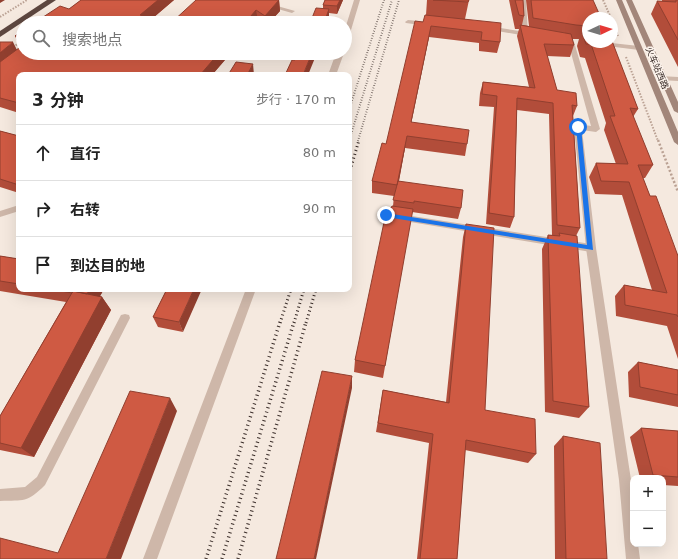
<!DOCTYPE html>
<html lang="zh">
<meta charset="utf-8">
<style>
body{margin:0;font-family:"DejaVu Sans","Noto Sans SC",sans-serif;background:#f6f6f6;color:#222}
.controls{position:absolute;right:12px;bottom:12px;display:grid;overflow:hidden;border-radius:8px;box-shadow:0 4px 16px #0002}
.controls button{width:36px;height:36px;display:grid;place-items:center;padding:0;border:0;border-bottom:1px solid #e0e0e0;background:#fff;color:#222;font:20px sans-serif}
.compass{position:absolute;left:582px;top:12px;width:36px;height:36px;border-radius:50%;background:#fff;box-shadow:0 4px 16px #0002;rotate:86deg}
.stop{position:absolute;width:12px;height:12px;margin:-9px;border:3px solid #1a73e8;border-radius:50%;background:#fff}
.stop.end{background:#1a73e8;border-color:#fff;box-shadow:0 1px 4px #0008}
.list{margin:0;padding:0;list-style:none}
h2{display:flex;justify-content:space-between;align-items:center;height:52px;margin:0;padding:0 16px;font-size:17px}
h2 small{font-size:13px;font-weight:400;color:#767676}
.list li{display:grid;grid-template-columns:26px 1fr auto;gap:12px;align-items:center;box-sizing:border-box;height:56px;padding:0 16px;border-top:1px solid #e0e0e0}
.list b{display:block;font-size:15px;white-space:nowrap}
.list em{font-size:13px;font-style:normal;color:#767676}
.icon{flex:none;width:22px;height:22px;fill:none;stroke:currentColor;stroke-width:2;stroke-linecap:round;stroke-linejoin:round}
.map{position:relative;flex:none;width:678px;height:559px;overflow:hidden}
.search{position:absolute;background:#fff;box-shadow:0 4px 16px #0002;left:16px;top:16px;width:336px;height:44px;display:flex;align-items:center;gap:10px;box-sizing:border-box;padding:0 14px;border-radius:22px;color:#767676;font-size:15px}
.panel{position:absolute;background:#fff;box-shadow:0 4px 16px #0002;left:16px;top:72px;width:336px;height:220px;border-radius:8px}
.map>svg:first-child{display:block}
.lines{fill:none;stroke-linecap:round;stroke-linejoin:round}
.path-far1{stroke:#baa193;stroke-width:2;stroke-dasharray:1.5 1.5;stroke-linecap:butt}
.path{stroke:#baa193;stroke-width:2.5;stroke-dasharray:2 2;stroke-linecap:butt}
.lane{fill:#ceb7a9;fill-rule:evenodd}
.street{fill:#ceb7a9;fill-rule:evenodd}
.secondary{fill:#a2867a;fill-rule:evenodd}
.highway{fill:#5d4740;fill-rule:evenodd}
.rail-far2{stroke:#3b2e2a;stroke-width:2;stroke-dasharray:0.5 2;stroke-linecap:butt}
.rail-far1{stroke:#3b2e2a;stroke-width:3;stroke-dasharray:1 3;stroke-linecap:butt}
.rail{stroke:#3b2e2a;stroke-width:3.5;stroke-dasharray:1 3.5;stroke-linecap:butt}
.wall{fill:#b24d3a}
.shaded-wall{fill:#913f2f}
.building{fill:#cf5a43;stroke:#913f2f}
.route{fill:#1a73e8}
.labels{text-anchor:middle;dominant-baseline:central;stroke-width:3;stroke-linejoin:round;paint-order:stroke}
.far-street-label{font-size:9px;fill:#3b2e2a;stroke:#fcf3ec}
</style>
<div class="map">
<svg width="678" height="559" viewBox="0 0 678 559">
<rect width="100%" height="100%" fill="#f5e9df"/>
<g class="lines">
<path class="path-far1" d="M603,0L611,18
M0,17L27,0
M612,21L618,36
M13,47L23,41
M626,57L658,141"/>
<path class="path" d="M658,140L678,192"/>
<path class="lane" d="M246,0H256L295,11L292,13Z
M520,0H526L528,34L525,36L522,34Z
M19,205V211L0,217V211Z
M386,212L591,244L596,248L591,252L386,218L381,215Z"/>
<path class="street" d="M354,0H360L348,40L345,42V29Z
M408,20L428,22L431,24L428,26L406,23L405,22Z
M488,26L532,33L535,35L532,37L486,29L485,28Z
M571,40L574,42L600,129L596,132L582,130L596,248L631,480L633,496V544H638L640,559H626L619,480L586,248L574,127L578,124L591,126L568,42Z
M602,42L639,46L642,48L639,50L599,45V43Z
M336,53H344L336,75H328Z
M660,76L678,77V81L660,80Z
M246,289H256L157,559H143Z
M125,314L129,315L130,318L45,485C27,503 24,500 0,501V489L25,487L37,477L121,315Z"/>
<path class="secondary" d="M616,0H622L678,132V145L674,142Z
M626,0H632L678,102V113L674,111Z"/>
<path class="highway" d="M47,0H56L0,37V31Z"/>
<path class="rail-far2" d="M349,110L384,0
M349,141L392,0
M358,141L399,0"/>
<path class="rail-far1" d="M349,174L359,140
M280,323L291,289
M294,323L304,289
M306,323L316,289"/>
<path class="rail" d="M206,559L280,322
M222,559L294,322
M238,559L306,322"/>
</g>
<path class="wall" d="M81,0H174L153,18L171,23L279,0L280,11L269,23H260L258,21L256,23H34L69,9Z
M325,0H343L337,14L329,13V23H310L323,9V5Z
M427,0H469L465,19L500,42L497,53L479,51V43L429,37L411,123L467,144L465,156L405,148L399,181L461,208L458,219L412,212L383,378L354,372L355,360L391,208L393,206L394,196L372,193V181L386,144L426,15Z
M509,0H523L524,16L522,25L529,26L526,0H593L588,18V42H612L638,109L633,117L653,165L645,178H643L650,196L678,256V359L667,326L616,316L615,296L624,285L652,290L622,195L595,194L589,177L596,163L616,164L604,130L606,123L585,58L580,57L577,46L579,39H572L574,45L570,57L547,56L557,90L577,106L573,116L580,228L576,236L589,407L579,418L545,412L542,249L548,235H552L549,114L517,110L514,217L510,228L486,224L494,107L479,106L480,93L483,82L529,87L517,36L519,29H515Z
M662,0H678V67L651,14L657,1H662Z
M23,30V53H231L212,75H19V113L0,107V42L17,50L20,47L15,36Z
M0,131L19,136V193L0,187Z
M466,224L485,410L536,454L528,463L465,450L457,559H417L429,443L376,432L383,390L446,402L463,237Z
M0,256L19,259V289H104L100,296L102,297L111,310L34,457L0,450V416L66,302L0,291Z
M167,289L183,332L158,327L153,317Z
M638,362L678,370V407L629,397L628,372Z
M641,428L678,431V486L663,485V478H640L630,437Z
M563,436L607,559H555L554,446Z"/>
<path class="shaded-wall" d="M0,0H5L0,3Z
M158,0H174L147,23L140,15Z
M279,0L280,11L269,23H265V16Z
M340,0H343L337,14V6Z
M329,9V23H324Z
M256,10L258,21L256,23H245Z
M431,26L429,37L409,134L411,122Z
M13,42L19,54L0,69V53Z
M219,53H231L212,75H200Z
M312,53H317L308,75H303Z
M253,64L254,75H247Z
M407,136L405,148L396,196L397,185Z
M90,289H104L94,307L86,295Z
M194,289H202L183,332L179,322Z
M102,297L111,310L34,457L21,448Z
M352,376V388L316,559H314Z
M170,398L177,411L121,559H106Z"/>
<path class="building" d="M81,0H158L140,15L171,23L196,0H279L265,16L256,10L245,23H34L60,6L69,9Z
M325,0H340L337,6L323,5Z
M433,0H469L468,2Z
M515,0H523L524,16L519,15Z
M531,0H593L601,18H588V26L576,25L533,18Z
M676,0H678V40L657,1L676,2Z
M316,8L329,9L324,23H310Z
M425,15L501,23L500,42L481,40L482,32L431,26L411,122L469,130L467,144L407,136L397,185L398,181L463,190L461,208L414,201V203L393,200L397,185L372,181L382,143L386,144L415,21L423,22Z
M520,25L571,34L574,45L544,44L557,90L576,93L577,106L572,105L580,228L557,225L553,103L517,98L514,217L489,213L497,96L482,94L483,82L535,88Z
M23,30V40H19V37L15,36Z
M582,33H588V42H612V41L638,109L630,108L653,165H638L650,196H656L678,256V317L677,315L625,305L624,285L667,293L629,182L601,181L596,163L628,164L610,116H615L591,44H586Z
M0,42H13L0,53Z
M23,45V53H63L86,58L91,56V53H90H219L200,75H19V103L0,98V62Z
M297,53H312L303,75H285L292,60H295Z
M236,62L253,64L247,75H228Z
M0,131L19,136V185L0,179Z
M392,206L413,209L385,366L355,360L387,208H391Z
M466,224L494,228L485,410L535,419L536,454L466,440L457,559H420L433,434L378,423L383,390L449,403Z
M559,233L577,236L589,407L553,401L548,235L560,236Z
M0,256L19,259V284L0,281Z
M50,289H90L87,294L73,291L72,293Z
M167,289H194L179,322L153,317Z
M73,291L102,297L21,448L0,443V416Z
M638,362L678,370V395L640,387Z
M322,371L352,376L314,559H276Z
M130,391L170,398L106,559H0V538L58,553Z
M641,428L678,431V477L653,475Z
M563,436L600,443L607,559H566Z"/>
<path class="route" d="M576,126L581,127L593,250L386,217L383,215L386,213L587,245Z"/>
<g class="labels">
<g class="far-street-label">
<text transform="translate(657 68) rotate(67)">火车站西路</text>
</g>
</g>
</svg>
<div class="controls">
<button>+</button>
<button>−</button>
</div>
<svg class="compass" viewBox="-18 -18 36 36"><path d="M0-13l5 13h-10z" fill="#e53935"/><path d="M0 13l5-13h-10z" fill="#767676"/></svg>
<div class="stop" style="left:578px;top:127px"></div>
<div class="stop end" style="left:386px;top:215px"></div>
<div class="search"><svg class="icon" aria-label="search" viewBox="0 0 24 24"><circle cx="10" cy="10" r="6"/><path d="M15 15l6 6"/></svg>搜索地点</div>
<section class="panel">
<h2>3 分钟<small>步行 · 170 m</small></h2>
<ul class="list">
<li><svg class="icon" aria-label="ahead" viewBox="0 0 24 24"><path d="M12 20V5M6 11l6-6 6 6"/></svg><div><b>直行</b></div><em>80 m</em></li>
<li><svg class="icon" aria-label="right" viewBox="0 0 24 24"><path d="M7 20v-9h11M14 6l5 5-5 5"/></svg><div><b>右转</b></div><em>90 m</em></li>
<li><svg class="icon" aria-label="arrive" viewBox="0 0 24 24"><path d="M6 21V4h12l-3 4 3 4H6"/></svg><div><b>到达目的地</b></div></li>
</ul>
</section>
</div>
